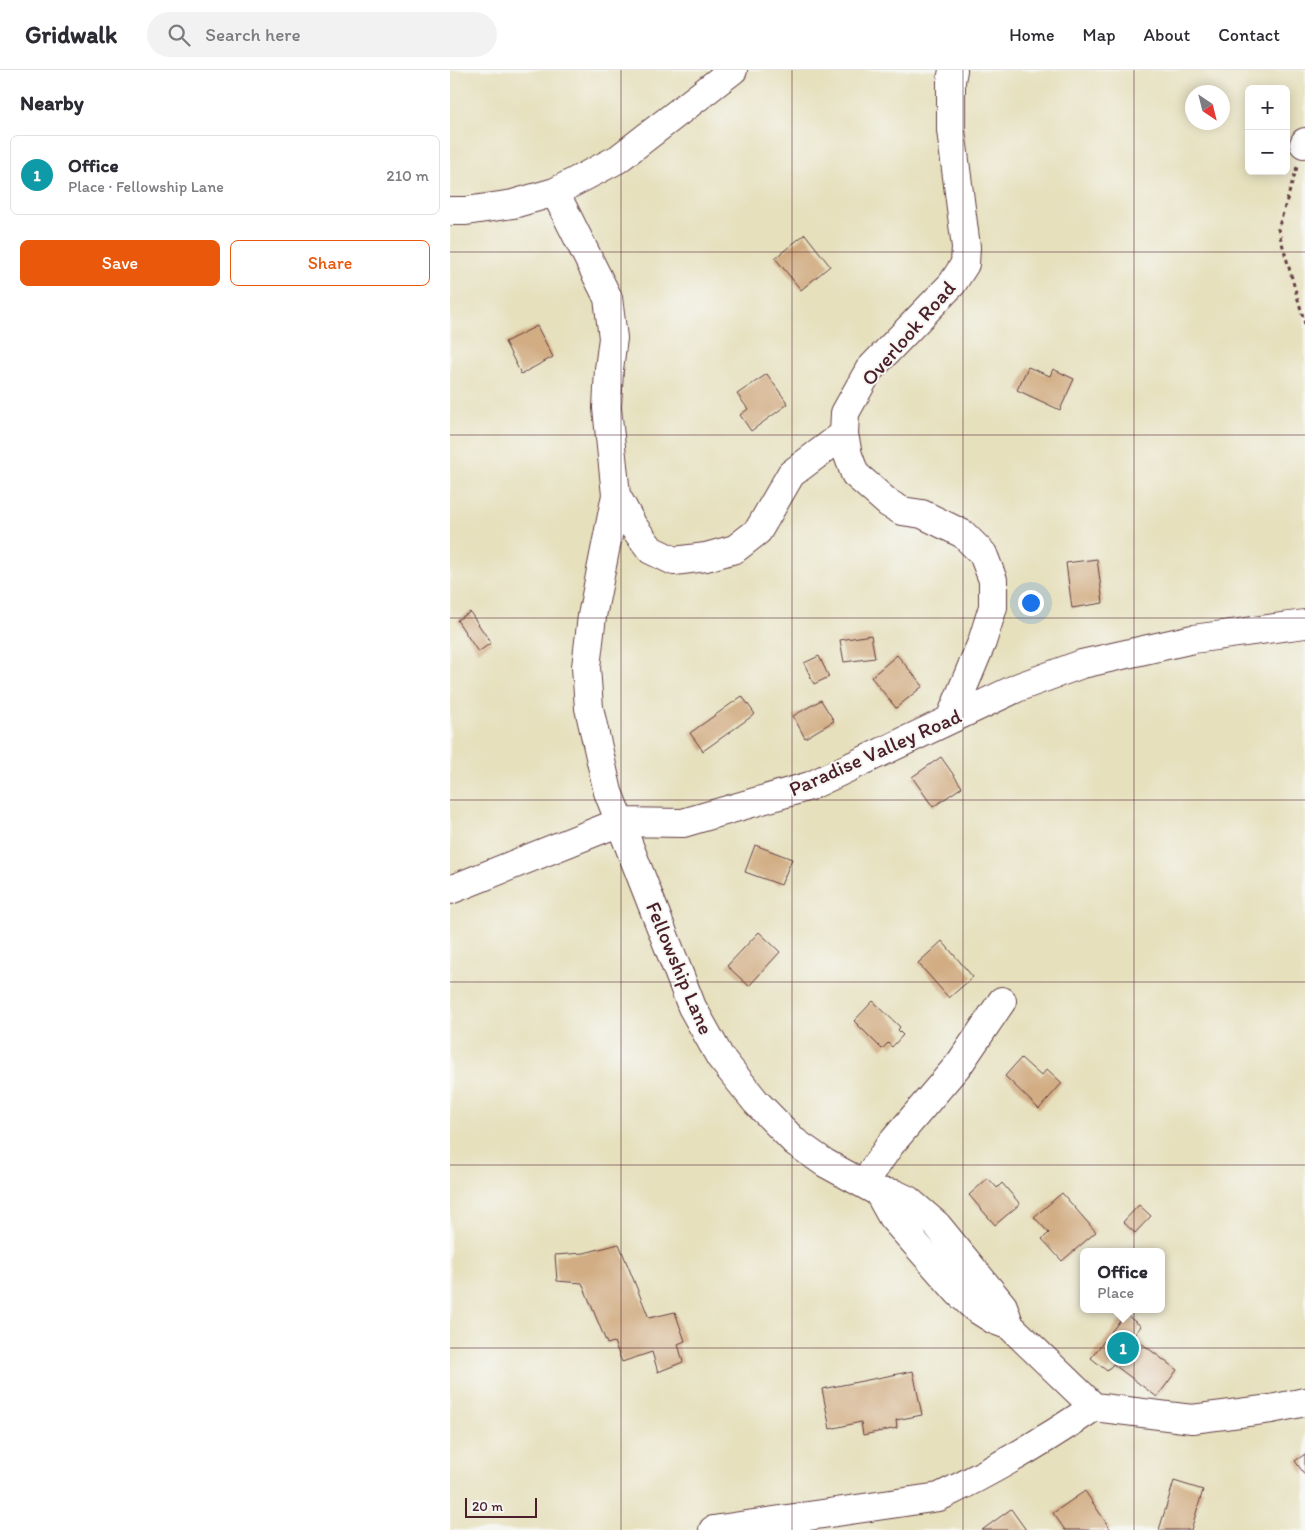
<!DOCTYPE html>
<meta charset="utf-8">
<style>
body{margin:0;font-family:Itim,sans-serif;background:#f2f2f3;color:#2b2b33}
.controls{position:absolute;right:15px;top:15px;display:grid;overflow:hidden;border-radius:8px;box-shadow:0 2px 12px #0003}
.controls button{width:45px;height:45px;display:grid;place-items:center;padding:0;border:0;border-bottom:1px solid #e1e1e2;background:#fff;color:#2b2b33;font:25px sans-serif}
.compass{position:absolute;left:735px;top:15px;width:45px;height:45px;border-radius:50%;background:#fff;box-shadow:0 2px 12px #0003;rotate:145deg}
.scale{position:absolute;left:15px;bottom:12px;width:72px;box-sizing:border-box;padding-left:5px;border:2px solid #4a1f2b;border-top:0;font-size:14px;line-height:18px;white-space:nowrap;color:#4a1f2b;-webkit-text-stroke:4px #f6f6f2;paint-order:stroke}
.you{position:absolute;left:580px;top:532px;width:18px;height:18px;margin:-12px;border:4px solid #fff;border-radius:50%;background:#1a73e8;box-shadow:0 0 0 8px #1a73e833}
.badge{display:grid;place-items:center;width:32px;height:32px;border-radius:50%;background:#ea580c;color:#fff;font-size:16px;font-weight:700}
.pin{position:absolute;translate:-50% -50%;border:2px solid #fff;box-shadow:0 1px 5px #0006}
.popup{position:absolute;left:630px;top:1178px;width:85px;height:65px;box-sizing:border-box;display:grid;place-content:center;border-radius:8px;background:#fff;filter:drop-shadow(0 1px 4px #0005);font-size:16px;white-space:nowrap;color:#7c7c81}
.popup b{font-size:19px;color:#2b2b33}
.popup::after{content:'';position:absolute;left:50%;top:100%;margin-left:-10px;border:10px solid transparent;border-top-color:#fff}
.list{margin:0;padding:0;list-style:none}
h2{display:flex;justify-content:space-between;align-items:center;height:65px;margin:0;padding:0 20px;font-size:21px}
h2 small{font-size:16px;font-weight:400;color:#7c7c81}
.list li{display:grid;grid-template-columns:32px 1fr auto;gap:15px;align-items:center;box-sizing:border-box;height:80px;margin:0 10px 10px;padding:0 10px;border:1px solid #e1e1e2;border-radius:8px}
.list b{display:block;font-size:19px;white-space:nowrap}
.list p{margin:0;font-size:16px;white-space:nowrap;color:#7c7c81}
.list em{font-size:16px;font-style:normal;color:#7c7c81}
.actions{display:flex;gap:10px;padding:15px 20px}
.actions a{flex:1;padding:11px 0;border:1px solid #ea580c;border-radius:8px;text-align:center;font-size:18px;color:#ea580c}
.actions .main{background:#ea580c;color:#fff}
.icon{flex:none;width:28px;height:28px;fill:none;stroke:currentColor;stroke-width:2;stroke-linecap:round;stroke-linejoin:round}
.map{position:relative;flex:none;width:855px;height:1460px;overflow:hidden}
header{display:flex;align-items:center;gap:30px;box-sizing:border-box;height:70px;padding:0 25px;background:#fff;border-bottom:1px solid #e1e1e2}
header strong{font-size:24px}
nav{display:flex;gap:28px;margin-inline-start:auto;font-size:18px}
.search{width:350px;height:45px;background:#f2f2f3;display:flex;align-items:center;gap:12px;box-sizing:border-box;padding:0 18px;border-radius:28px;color:#7c7c81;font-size:19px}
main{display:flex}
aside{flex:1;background:#fff}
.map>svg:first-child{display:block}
.building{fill:#d2ad84}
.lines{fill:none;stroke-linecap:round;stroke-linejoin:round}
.minor-casing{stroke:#613c41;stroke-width:30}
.path{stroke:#613c41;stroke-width:3;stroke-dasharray:4 4;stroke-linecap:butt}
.minor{stroke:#fff;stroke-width:28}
.grid{fill:none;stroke:#4a1f2b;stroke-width:1;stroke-opacity:0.55}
.labels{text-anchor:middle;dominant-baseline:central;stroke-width:4;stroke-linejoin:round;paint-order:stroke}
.street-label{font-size:21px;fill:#4a1f2b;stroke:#f6f6f2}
</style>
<header>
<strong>Gridwalk</strong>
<div class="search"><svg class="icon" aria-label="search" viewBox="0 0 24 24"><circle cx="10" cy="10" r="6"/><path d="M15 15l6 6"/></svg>Search here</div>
<nav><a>Home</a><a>Map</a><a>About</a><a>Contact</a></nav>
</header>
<main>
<aside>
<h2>Nearby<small></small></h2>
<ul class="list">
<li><span class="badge" style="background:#0f9aa8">1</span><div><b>Office</b><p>Place · Fellowship Lane</p></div><em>210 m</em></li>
</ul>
<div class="actions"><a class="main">Save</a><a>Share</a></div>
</aside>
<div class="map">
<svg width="855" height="1460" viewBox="0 0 855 1460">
<rect width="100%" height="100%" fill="#f6f6f2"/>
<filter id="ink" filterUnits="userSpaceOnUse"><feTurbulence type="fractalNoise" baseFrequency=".02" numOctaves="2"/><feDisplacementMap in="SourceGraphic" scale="10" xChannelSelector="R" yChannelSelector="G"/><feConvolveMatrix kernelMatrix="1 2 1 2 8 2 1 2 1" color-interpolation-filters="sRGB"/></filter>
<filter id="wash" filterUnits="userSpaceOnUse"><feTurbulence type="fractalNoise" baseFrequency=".0096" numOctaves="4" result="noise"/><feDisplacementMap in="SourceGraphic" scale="20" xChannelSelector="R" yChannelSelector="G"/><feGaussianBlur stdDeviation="1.12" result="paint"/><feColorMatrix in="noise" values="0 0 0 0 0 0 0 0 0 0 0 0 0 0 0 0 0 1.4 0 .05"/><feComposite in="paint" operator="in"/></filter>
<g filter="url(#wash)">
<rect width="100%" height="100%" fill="#e6e0bd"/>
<g id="blocks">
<path class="building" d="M355,164L380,196L351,220L325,188Z
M87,256L103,287L71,304L55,272Z
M578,297L600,306L603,299L624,309L610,340L567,320Z
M317,304L338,334L301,361L290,345L298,339L287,324Z
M647,489L653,533L622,538L616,493Z
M20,542L41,573L28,582L7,550Z
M421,565L425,588L394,592L390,570Z
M447,585L473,616L446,638L421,607Z
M369,586L379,607L364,614L354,593Z
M292,626L305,644L253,681L240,663Z
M371,630L384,651L355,668L343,646Z
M491,687L512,717L483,737L462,707Z
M305,775L342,789L331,815L295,802Z
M309,862L330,882L299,916L277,896Z
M492,871L523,907L499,928L468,893Z
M423,931L450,957L448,960L453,965L442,977L438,973L432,979L404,951Z
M571,988L591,1006L597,999L612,1013L589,1039L555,1006Z
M538,1108L547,1118L552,1113L570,1134L545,1155L519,1125Z
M612,1123L646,1162L612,1191L592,1169L599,1163L584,1147Z
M689,1135L701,1146L685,1163L673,1152Z
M169,1174L199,1248L225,1242L235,1271L228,1274L233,1292L208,1302L202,1282L172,1292L164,1272L157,1274L132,1213L107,1211L105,1185L134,1183Z
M675,1244L691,1256L683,1267L727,1300L707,1327L663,1294L657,1301L641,1288Z
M463,1301L472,1345L446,1350L447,1358L413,1365L411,1352L380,1359L372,1319Z
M855,1384V1405L845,1391Z
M724,1411L753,1420L741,1460H709Z
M635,1421L661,1460H615L603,1443Z
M561,1439L576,1460H532Z"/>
</g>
</g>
<g filter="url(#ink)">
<use href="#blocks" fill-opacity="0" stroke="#613c41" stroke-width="1"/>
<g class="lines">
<defs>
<path id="minor" d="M854,74L855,72
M105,122L158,228L163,268L159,299L157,338L166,425L142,546L136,597L139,638L158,722L242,937L270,987L306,1032L345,1072L375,1093L428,1122L445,1124L458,1130L487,1155L553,1236L560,1256
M0,141H16L63,134L105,122L168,89L283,0
M166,425L183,456L201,480L224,491L256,487L285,479L308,461L341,404L394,364
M500,649L532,572L543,537V510L533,484L513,464L472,444L452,441L438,433L405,404L398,385L394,364L395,343L419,300L502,214L515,194L516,177L501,60V11L503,0
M0,820L170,752L233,753L360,716L569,617L632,594L743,569L855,554
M414,1113L440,1075L510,993L552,931
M428,1122L442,1147L508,1222L525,1238L544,1250L560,1256L644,1337L742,1349L821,1339L855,1332
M263,1460L489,1427C543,1401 594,1371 644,1337"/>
</defs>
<use href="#minor" class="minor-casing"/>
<path class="path" d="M847,97L828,159L855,254"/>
<use href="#minor" class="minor"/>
</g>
</g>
<path class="grid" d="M171,0V1460M342,0V1460M513,0V1460M684,0V1460M0,182H855M0,365H855M0,548H855M0,730H855M0,912H855M0,1095H855M0,1278H855"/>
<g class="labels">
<g class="street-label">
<text transform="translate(458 263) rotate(-49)">Overlook Road</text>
<text transform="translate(425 682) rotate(-24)">Paradise Valley Road</text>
<text transform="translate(230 898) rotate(67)">Fellowship Lane</text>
</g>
</g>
</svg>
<div class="controls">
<button>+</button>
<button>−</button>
</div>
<svg class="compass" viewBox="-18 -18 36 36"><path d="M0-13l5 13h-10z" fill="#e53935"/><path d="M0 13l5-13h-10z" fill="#7c7c81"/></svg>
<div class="scale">20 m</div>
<div class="you"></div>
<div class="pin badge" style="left:673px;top:1278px;background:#0f9aa8">1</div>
<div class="popup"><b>Office</b>Place</div>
</div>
</main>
